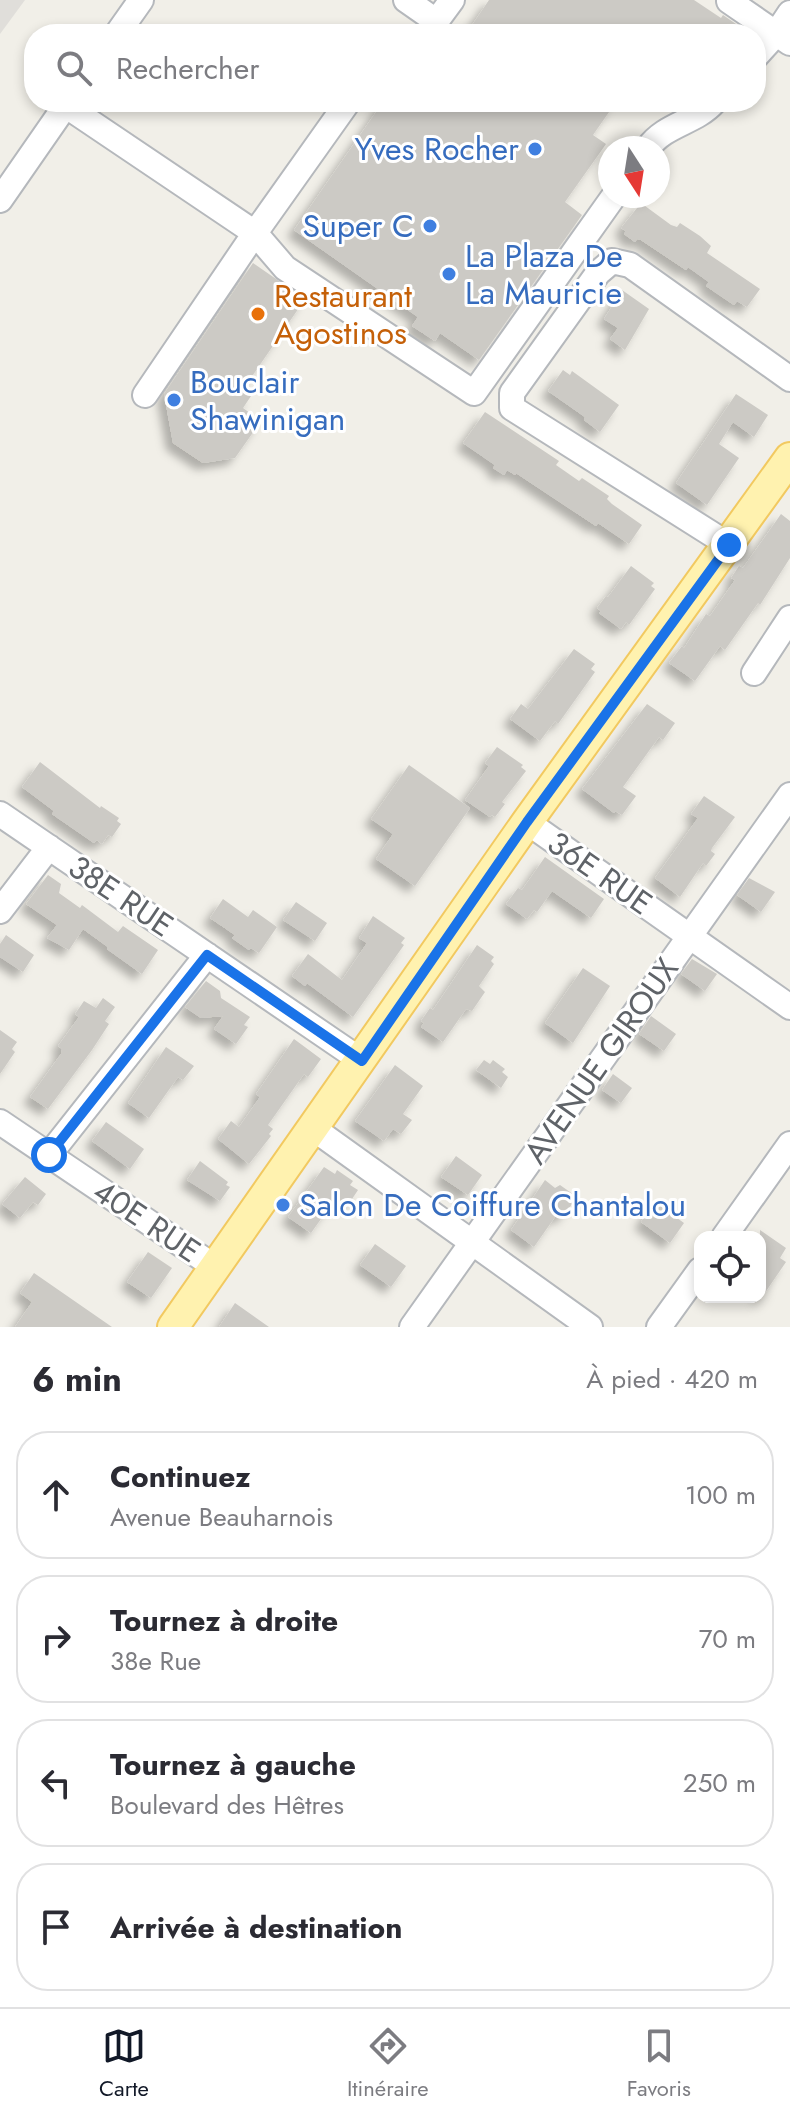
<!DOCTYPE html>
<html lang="fr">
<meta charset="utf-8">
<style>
body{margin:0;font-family:Jost,sans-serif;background:#f2f2f3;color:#2b2b33}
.controls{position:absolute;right:24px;bottom:24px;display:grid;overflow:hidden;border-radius:16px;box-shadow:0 4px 12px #0003}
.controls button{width:72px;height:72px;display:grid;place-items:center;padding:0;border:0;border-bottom:2px solid #e1e1e2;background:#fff;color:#2b2b33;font:40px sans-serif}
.compass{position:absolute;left:598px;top:136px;width:72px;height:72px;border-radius:50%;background:#fff;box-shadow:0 4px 12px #0003;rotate:168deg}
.stop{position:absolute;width:24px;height:24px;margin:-18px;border:6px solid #1a73e8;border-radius:50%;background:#fff}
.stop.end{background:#1a73e8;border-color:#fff;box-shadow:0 2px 8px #0008}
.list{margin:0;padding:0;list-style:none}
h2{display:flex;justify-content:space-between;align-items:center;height:104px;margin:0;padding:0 32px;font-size:34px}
h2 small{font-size:26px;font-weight:400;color:#7c7c81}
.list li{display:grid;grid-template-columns:52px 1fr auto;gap:24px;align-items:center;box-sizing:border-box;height:128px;margin:0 16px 16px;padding:0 16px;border:2px solid #e1e1e2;border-radius:32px}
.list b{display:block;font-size:30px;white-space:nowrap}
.list p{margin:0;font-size:26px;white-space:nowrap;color:#7c7c81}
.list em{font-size:26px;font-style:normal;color:#7c7c81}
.icon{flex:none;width:44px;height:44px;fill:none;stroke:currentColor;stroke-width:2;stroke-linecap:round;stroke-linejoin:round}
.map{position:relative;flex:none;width:790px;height:1327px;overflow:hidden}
.search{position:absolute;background:#fff;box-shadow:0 4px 12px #0003;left:24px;right:24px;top:24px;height:88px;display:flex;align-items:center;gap:20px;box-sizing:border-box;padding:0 28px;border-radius:32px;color:#7c7c81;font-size:30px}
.sheet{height:680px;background:#fff}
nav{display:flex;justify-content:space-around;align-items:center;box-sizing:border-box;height:112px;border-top:2px solid #e1e1e2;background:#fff;font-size:22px;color:#7c7c81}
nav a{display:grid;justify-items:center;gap:4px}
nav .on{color:#111827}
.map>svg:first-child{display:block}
.industrial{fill:#e0deda}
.building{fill:#cccac5;filter:url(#shadow)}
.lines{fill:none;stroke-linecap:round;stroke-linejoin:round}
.minor-casing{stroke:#b5b8bc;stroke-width:28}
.major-casing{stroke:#f2c960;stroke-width:34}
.minor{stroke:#fff;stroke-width:24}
.major{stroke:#fff2af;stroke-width:30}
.route{stroke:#1a73e8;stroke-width:10}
.shop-dot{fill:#3f7fe0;stroke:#fff;stroke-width:3}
.food-dot{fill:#e8710a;stroke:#fff;stroke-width:3}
.labels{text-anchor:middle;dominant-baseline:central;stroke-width:6;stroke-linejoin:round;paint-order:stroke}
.shop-label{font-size:32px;fill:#366cbe;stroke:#fff;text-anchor:start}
.food-label{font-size:32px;fill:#c56008;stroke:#fff;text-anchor:start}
.street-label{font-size:32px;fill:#5f6368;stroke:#fff}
</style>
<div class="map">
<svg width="790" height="1327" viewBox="0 0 790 1327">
<defs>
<filter id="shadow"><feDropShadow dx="-7" dy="7" stdDeviation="4" flood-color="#0004"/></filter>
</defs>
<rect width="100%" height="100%" fill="#f1efe8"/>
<path class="industrial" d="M0,0H25L0,34Z"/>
<path class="building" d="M489,0H694L721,18L723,15L736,24L730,34H466Z
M383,102H616L593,135L606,144L565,202L582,215L479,360L440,333L435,341L412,326L418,317L294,230Z
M641,203L671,225L677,227L680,223L700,236L711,246L707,253L760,289L747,307L737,301L734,305L706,286L709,282L688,267L686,270L641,240L637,239L635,242L624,234L626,231L621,228Z
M253,263L305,299L242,391L251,396L243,408L261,421L235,458L203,463L173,443L164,394Z
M622,290L649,309L625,350L610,339L618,328L604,319Z
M563,370L570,375L572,371L619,405L600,432L584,420L585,417L548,391Z
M736,394L768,415L754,437L733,422L719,444L739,458L707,505L676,483Z
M485,412L559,461L556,465L579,481L582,478L609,496L607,499L612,504L642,525L629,544L598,523L596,526L516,473L515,475L507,470L504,475L493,468L495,465L463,443Z
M781,514L790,521V558L760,605L758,603L725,650L720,646L695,681L669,663L682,646L684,648L706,614L710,616L735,580L731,578L739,566L743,568Z
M631,566L654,583L651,586L655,589L629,625L626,622L621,629L599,613L601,611L597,608L606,596L608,597Z
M574,649L595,664L591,669L595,672L558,724L555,721L540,741L510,719L521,704L528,709Z
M647,704L675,723L663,740L659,737L623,787L636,796L622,815L615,811L614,813L582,789Z
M497,747L523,765L521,767L526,771L502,802L505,804L495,817L492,815L490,817L465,800L489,766L485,763Z
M40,762L100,808L101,806L119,818L117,821L121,824L112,837L108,835L102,844L97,840L94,843L52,814L54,811L22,787Z
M409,765L470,808L415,886L376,859L393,834L371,819Z
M704,796L735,817L712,848L711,851L715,854L706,866L703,863L680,897L655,878L698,818L691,814Z
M545,857L604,899L591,918L552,891L537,912L534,910L527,919L506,904L518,888L522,890Z
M48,875L61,884L59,893L80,908L82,905L118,932L123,926L158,950L142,974L107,949L108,947L83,929L69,950L47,938L57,925L26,904Z
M749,878L775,892L761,912L737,895Z
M223,899L248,917L253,910L277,927L259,953L251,948L249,950L232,938L235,935L210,918Z
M296,902L327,923L315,941L283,920Z
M373,916L405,938L401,943L404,945L353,1017L307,983L305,986L292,976L308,954L342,980L367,943L359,938Z
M6,935L34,955L23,972L0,957V944Z
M477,945L494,957L491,961L494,964L479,986L485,992L472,1011L466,1009L443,1042L421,1027L424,1023L421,1021L430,1008L433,1010Z
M692,959L717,974L705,991L681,974Z
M583,968L610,986L573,1043L545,1023Z
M206,981L220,991L221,998L250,1017L244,1025L248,1027L236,1044L214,1029L223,1016L201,1018L185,1007Z
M103,998L115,1007L105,1021L109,1024L92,1050L48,1109L30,1097L61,1054L62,1049L58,1046L79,1017L75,1014L84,1001L96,1008Z
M651,1016L676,1034L664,1051L639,1034Z
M0,1030L17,1042L12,1049L15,1052L0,1074Z
M294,1039L321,1059L308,1077L304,1074L268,1125L273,1129L269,1134L271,1136L249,1164L218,1139L231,1121L239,1127L260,1097L256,1094Z
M166,1047L194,1066L183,1080L178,1077L149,1118L128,1103Z
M484,1060L490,1064L493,1060L505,1069L502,1072L508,1077L501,1088L476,1070Z
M395,1065L423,1086L403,1114L412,1120L401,1134L393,1129L384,1141L355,1121Z
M613,1074L632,1088L621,1103L602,1090Z
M106,1122L144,1149L130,1169L92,1141Z
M456,1156L482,1175L468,1195L441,1177Z
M200,1161L228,1182L226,1185L230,1187L220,1201L187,1180Z
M324,1167L335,1174L337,1170L353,1181L350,1185L358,1190L348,1205L342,1201L338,1206L333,1202L311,1233L288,1217Z
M25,1177L46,1194L38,1205L33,1202L20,1218L2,1204Z
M545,1180L555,1188L560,1185L577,1197L562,1218L557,1214L534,1247L511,1230Z
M655,1202L684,1223L670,1243L641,1222Z
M760,1230L786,1248L780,1258L786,1262L760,1300Z
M375,1244L406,1266L391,1287L360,1265Z
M148,1252L172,1268L151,1298L127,1282Z
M34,1273L112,1327H15L32,1302L20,1293Z
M235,1303L269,1327H219Z"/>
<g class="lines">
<defs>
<path id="minor" d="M406,0L436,21
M729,1L790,43
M117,34L141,0
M427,34L452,0
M756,56L776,34L790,13
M65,105L255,233L285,268L474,393L614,196
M648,148C665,124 695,123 714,102
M0,200L68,102
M145,395L255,233L348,102
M729,545L512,408V393L598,273L612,261L630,265L790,379
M754,673L790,618
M0,814L362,1061
M527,822L790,1007
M0,911L49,847
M0,1122L215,1267
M314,1129L590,1327
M49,1155L207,955
M724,1237L790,1144
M412,1327L790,795
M659,1327L700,1270"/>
<path id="major" d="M173,1327L527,822L790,458"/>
</defs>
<use href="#minor" class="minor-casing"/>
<use href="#major" class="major-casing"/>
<use href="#minor" class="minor"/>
<use href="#major" class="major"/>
</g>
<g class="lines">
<path class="route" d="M49,1155L207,955L362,1061L527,822L729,545"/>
</g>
<g class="shop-dot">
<circle cx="535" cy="149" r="8"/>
<circle cx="430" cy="226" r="8"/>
<circle cx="449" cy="274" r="8"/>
<circle cx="174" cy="400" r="8"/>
<circle cx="283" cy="1205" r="8"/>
</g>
<circle class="food-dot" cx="258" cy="314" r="8"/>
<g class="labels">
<g class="shop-label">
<text x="519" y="149" text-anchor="end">Yves Rocher</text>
<text x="414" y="226" text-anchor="end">Super C</text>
<text x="465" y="256">La Plaza De<tspan x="465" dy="37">La Mauricie</tspan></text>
<text x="190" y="382">Bouclair<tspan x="190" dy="37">Shawinigan</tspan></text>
<text x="299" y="1205">Salon De Coiffure Chantalou</text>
</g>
<g class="food-label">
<text x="274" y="296">Restaurant<tspan x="274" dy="37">Agostinos</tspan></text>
</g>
<g class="street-label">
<text transform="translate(600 873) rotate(35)">36E RUE</text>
<text transform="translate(121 896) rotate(34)">38E RUE</text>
<text transform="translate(601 1061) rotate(-55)">AVENUE GIROUX</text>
<text transform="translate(147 1221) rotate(34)">40E RUE</text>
</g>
</g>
</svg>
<div class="controls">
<button><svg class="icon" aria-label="locate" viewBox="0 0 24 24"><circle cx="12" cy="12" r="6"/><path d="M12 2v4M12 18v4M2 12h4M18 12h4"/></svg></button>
</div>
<svg class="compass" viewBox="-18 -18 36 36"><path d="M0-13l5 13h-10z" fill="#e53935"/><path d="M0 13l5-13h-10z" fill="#7c7c81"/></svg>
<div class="stop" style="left:49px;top:1155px"></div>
<div class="stop end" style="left:729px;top:545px"></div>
<div class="search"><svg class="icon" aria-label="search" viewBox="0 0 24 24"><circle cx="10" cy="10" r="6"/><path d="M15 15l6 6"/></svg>Rechercher</div>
</div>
<section class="sheet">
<h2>6 min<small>À pied · 420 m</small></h2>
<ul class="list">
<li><svg class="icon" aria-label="ahead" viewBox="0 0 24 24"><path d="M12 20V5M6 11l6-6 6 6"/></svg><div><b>Continuez</b><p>Avenue Beauharnois</p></div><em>100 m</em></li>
<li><svg class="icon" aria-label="right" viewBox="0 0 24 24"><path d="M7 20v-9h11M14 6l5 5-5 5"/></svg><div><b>Tournez à droite</b><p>38e Rue</p></div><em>70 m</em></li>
<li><svg class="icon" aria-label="left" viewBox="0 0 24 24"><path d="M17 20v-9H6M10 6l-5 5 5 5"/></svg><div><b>Tournez à gauche</b><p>Boulevard des Hêtres</p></div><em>250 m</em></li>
<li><svg class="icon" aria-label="arrive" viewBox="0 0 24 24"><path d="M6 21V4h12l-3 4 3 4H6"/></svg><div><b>Arrivée à destination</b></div></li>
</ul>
</section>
<nav>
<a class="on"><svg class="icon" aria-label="map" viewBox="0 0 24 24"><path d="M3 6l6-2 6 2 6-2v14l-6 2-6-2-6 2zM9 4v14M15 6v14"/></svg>Carte</a>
<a><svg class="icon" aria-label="directions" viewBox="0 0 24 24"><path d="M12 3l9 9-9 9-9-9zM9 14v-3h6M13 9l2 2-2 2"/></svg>Itinéraire</a>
<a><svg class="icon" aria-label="saved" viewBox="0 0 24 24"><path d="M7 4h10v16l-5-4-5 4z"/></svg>Favoris</a>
</nav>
